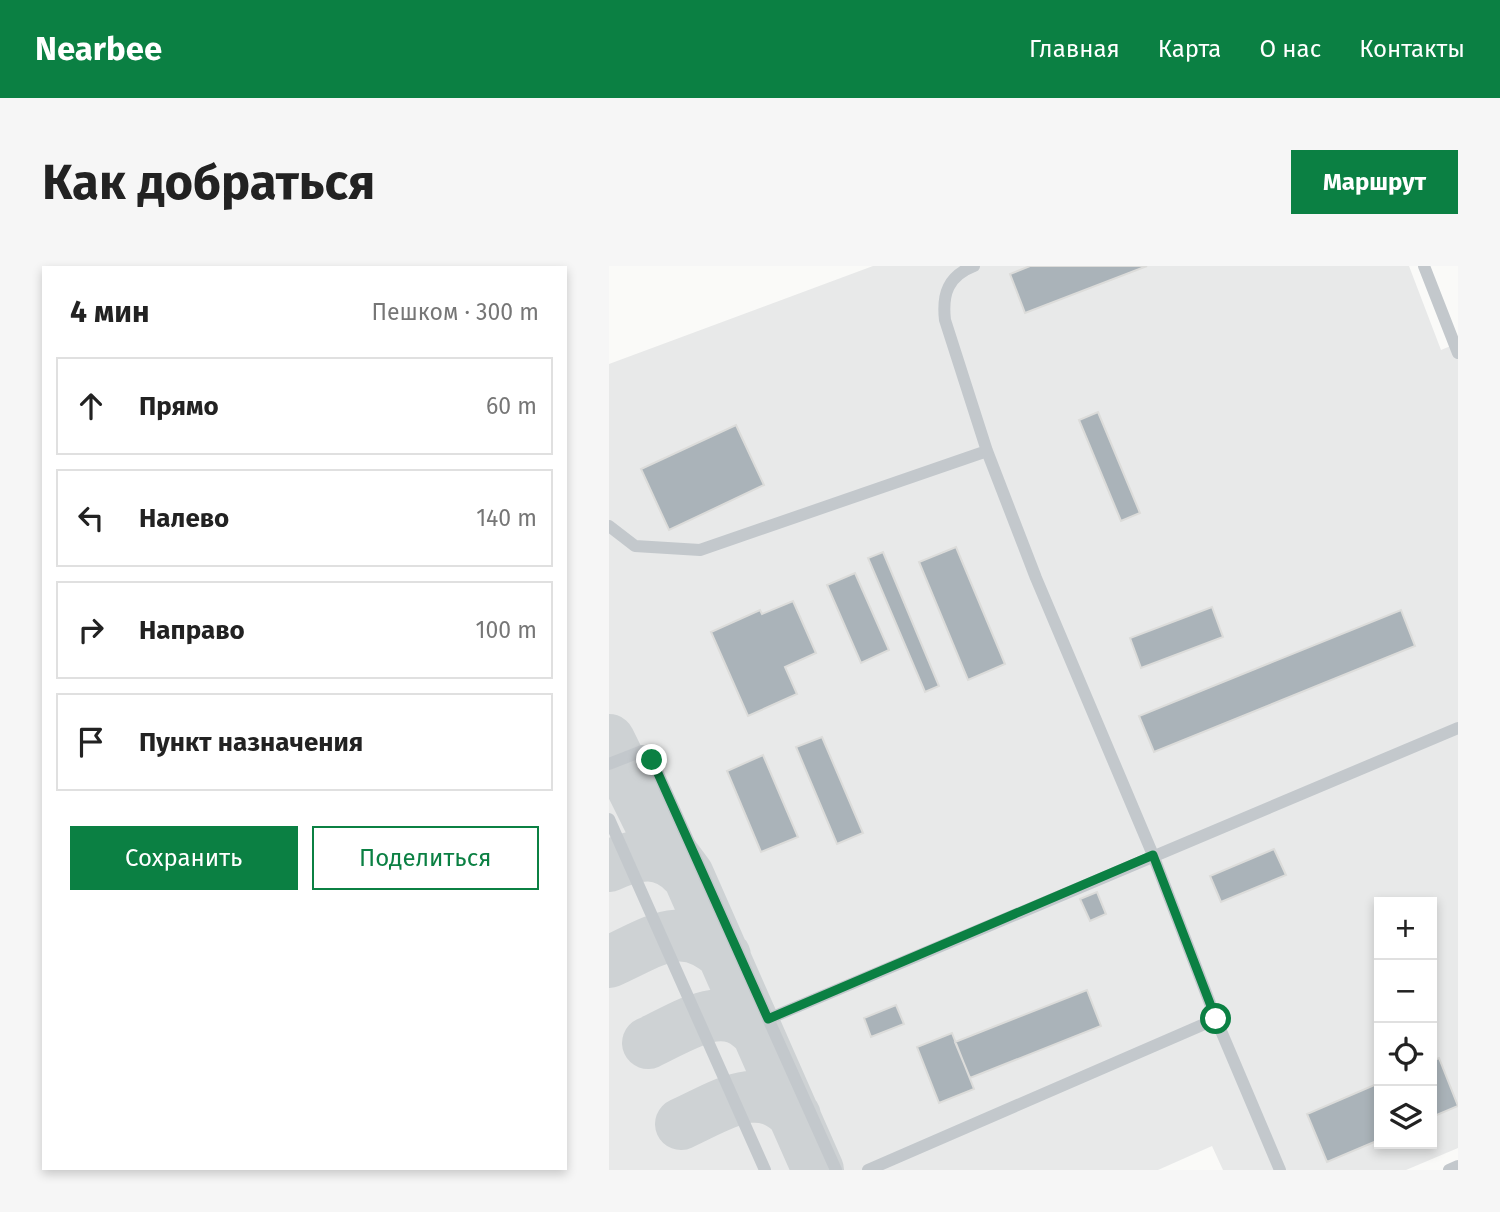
<!DOCTYPE html>
<html lang="ru">
<meta charset="utf-8">
<style>
body{margin:0;font-family:"Fira Sans",sans-serif;background:#f6f6f6;color:#222}
.controls{position:absolute;right:21px;bottom:21px;display:grid;overflow:hidden;border-radius:0px;box-shadow:0 4px 10px #0003}
.controls button{width:63px;height:63px;display:grid;place-items:center;padding:0;border:0;border-bottom:2px solid #e0e0e0;background:#fff;color:#222;font:35px sans-serif}
.stop{position:absolute;width:21px;height:21px;margin:-16px;border:5px solid #0b8043;border-radius:50%;background:#fff}
.stop.end{background:#0b8043;border-color:#fff;box-shadow:0 2px 7px #0008}
.list{margin:0;padding:0;list-style:none}
h2{display:flex;justify-content:space-between;align-items:center;height:91px;margin:0;padding:0 28px;font-size:30px}
h2 small{font-size:23px;font-weight:400;color:#767676}
.list li{display:grid;grid-template-columns:46px 1fr auto;gap:21px;align-items:center;box-sizing:border-box;height:98px;margin:0 14px 14px;padding:0 14px;border:2px solid #e0e0e0;border-radius:0px}
.list b{display:block;font-size:26px;white-space:nowrap}
.list em{font-size:23px;font-style:normal;color:#767676}
.actions{display:flex;gap:14px;padding:21px 28px}
.actions a{flex:1;padding:16px 0;border:2px solid #0b8043;border-radius:0px;text-align:center;font-size:24px;color:#0b8043}
.actions .main{background:#0b8043;color:#fff}
.icon{flex:none;width:38px;height:38px;fill:none;stroke:currentColor;stroke-width:2;stroke-linecap:round;stroke-linejoin:round}
.map{position:relative;flex:none;width:849px;height:904px;overflow:hidden;border-radius:0px}
header{display:flex;align-items:center;gap:42px;box-sizing:border-box;height:98px;padding:0 35px;background:#0b8043;color:#fff}
header strong{font-size:33px}
nav{display:flex;gap:38px;margin-inline-start:auto;font-size:24px}
.intro{display:flex;align-items:center;justify-content:space-between;box-sizing:border-box;height:168px;padding:0 42px}
h1{margin:0;font-size:49px}
.button{padding:18px 32px;border-radius:0px;background:#0b8043;color:#fff;font-size:24px;font-weight:700}
main{display:flex;gap:42px;padding:0 42px}
aside{flex:1;background:#fff;border-radius:0px;box-shadow:0 4px 10px #0003}
.map>svg:first-child{display:block}
.built{fill:#e8e9e9;fill-rule:evenodd}
.lines{fill:none;stroke-linecap:round;stroke-linejoin:round}
.taxiway{stroke:#ced2d4;stroke-width:52}
.building{fill:#aab3b9;stroke:#dcdcda;stroke-width:2}
.service{stroke:#c3c8cc;stroke-width:12}
.route{stroke:#0b8043;stroke-width:9}
</style>
<header>
<strong>Nearbee</strong>
<nav><a>Главная</a><a>Карта</a><a>О нас</a><a>Контакты</a></nav>
</header>
<div class="intro"><h1>Как добраться</h1><a class="button">Маршрут</a></div>
<main>
<aside>
<h2>4 мин<small>Пешком · 300 m</small></h2>
<ul class="list">
<li><svg class="icon" aria-label="ahead" viewBox="0 0 24 24"><path d="M12 20V5M6 11l6-6 6 6"/></svg><div><b>Прямо</b></div><em>60 m</em></li>
<li><svg class="icon" aria-label="left" viewBox="0 0 24 24"><path d="M17 20v-9H6M10 6l-5 5 5 5"/></svg><div><b>Налево</b></div><em>140 m</em></li>
<li><svg class="icon" aria-label="right" viewBox="0 0 24 24"><path d="M7 20v-9h11M14 6l5 5-5 5"/></svg><div><b>Направо</b></div><em>100 m</em></li>
<li><svg class="icon" aria-label="arrive" viewBox="0 0 24 24"><path d="M6 21V4h12l-3 4 3 4H6"/></svg><div><b>Пункт назначения</b></div></li>
</ul>
<div class="actions"><a class="main">Сохранить</a><a>Поделиться</a></div>
</aside>
<div class="map">
<svg width="849" height="904" viewBox="0 0 849 904">
<rect width="100%" height="100%" fill="#fafaf8"/>
<path class="built" d="M264,0H800L832,84L849,77V882L797,904H614L603,880L549,904H0V98ZM770,636H823V878H770Z"/>
<g class="lines">
<path class="taxiway" d="M0,474L42,559L79,609L209,904
M0,600C28,587 53,583 76,607
M0,696C45,676 73,651 116,690
M39,777C76,760 116,729 149,768
M72,858C112,840 150,811 186,850"/>
</g>
<path class="building" d="M421,0H538L416,47L401,8Z
M489,146L531,247L512,255L470,154Z
M127,159L155,219L60,264L32,203Z
M347,281L396,398L359,414L310,296Z
M274,286L330,420L316,426L259,292Z
M246,307L280,384L252,397L218,319Z
M184,335L207,387L176,401L188,428L139,450L102,366L151,344L153,348Z
M603,341L614,371L532,402L521,372Z
M792,344L806,380L545,486L530,450Z
M213,471L254,567L228,578L187,481Z
M154,489L189,571L152,586L118,505Z
M665,583L677,609L612,636L601,610Z
M488,626L497,648L481,655L471,633Z
M478,724L492,760L361,812L346,776Z
M287,739L295,758L262,771L255,752Z
M343,767L365,823L330,837L308,781Z
M830,792L849,840L823,851V795Z
M770,817V874L718,896L698,848Z"/>
<g class="lines">
<path class="service" d="M365,0C339,10 333,28 336,54L378,185L427,312L544,589L607,753L671,904
M815,0L849,87
M0,260L26,280L91,284L378,185
M0,498L33,485L43,494L227,904
M0,553L156,904
M159,753L849,462
M259,904L607,753
M840,904L849,900"/>
</g>
<g class="lines">
<path class="route" d="M43,494L159,753L544,589L607,753"/>
</g>
</svg>
<div class="controls">
<button>+</button>
<button>−</button>
<button><svg class="icon" aria-label="locate" viewBox="0 0 24 24"><circle cx="12" cy="12" r="6"/><path d="M12 2v4M12 18v4M2 12h4M18 12h4"/></svg></button>
<button><svg class="icon" aria-label="layers" viewBox="0 0 24 24"><path d="M12 4l9 5-9 5-9-5zM3 14l9 5 9-5"/></svg></button>
</div>
<div class="stop" style="left:607px;top:753px"></div>
<div class="stop end" style="left:43px;top:494px"></div>
</div>
</main>
